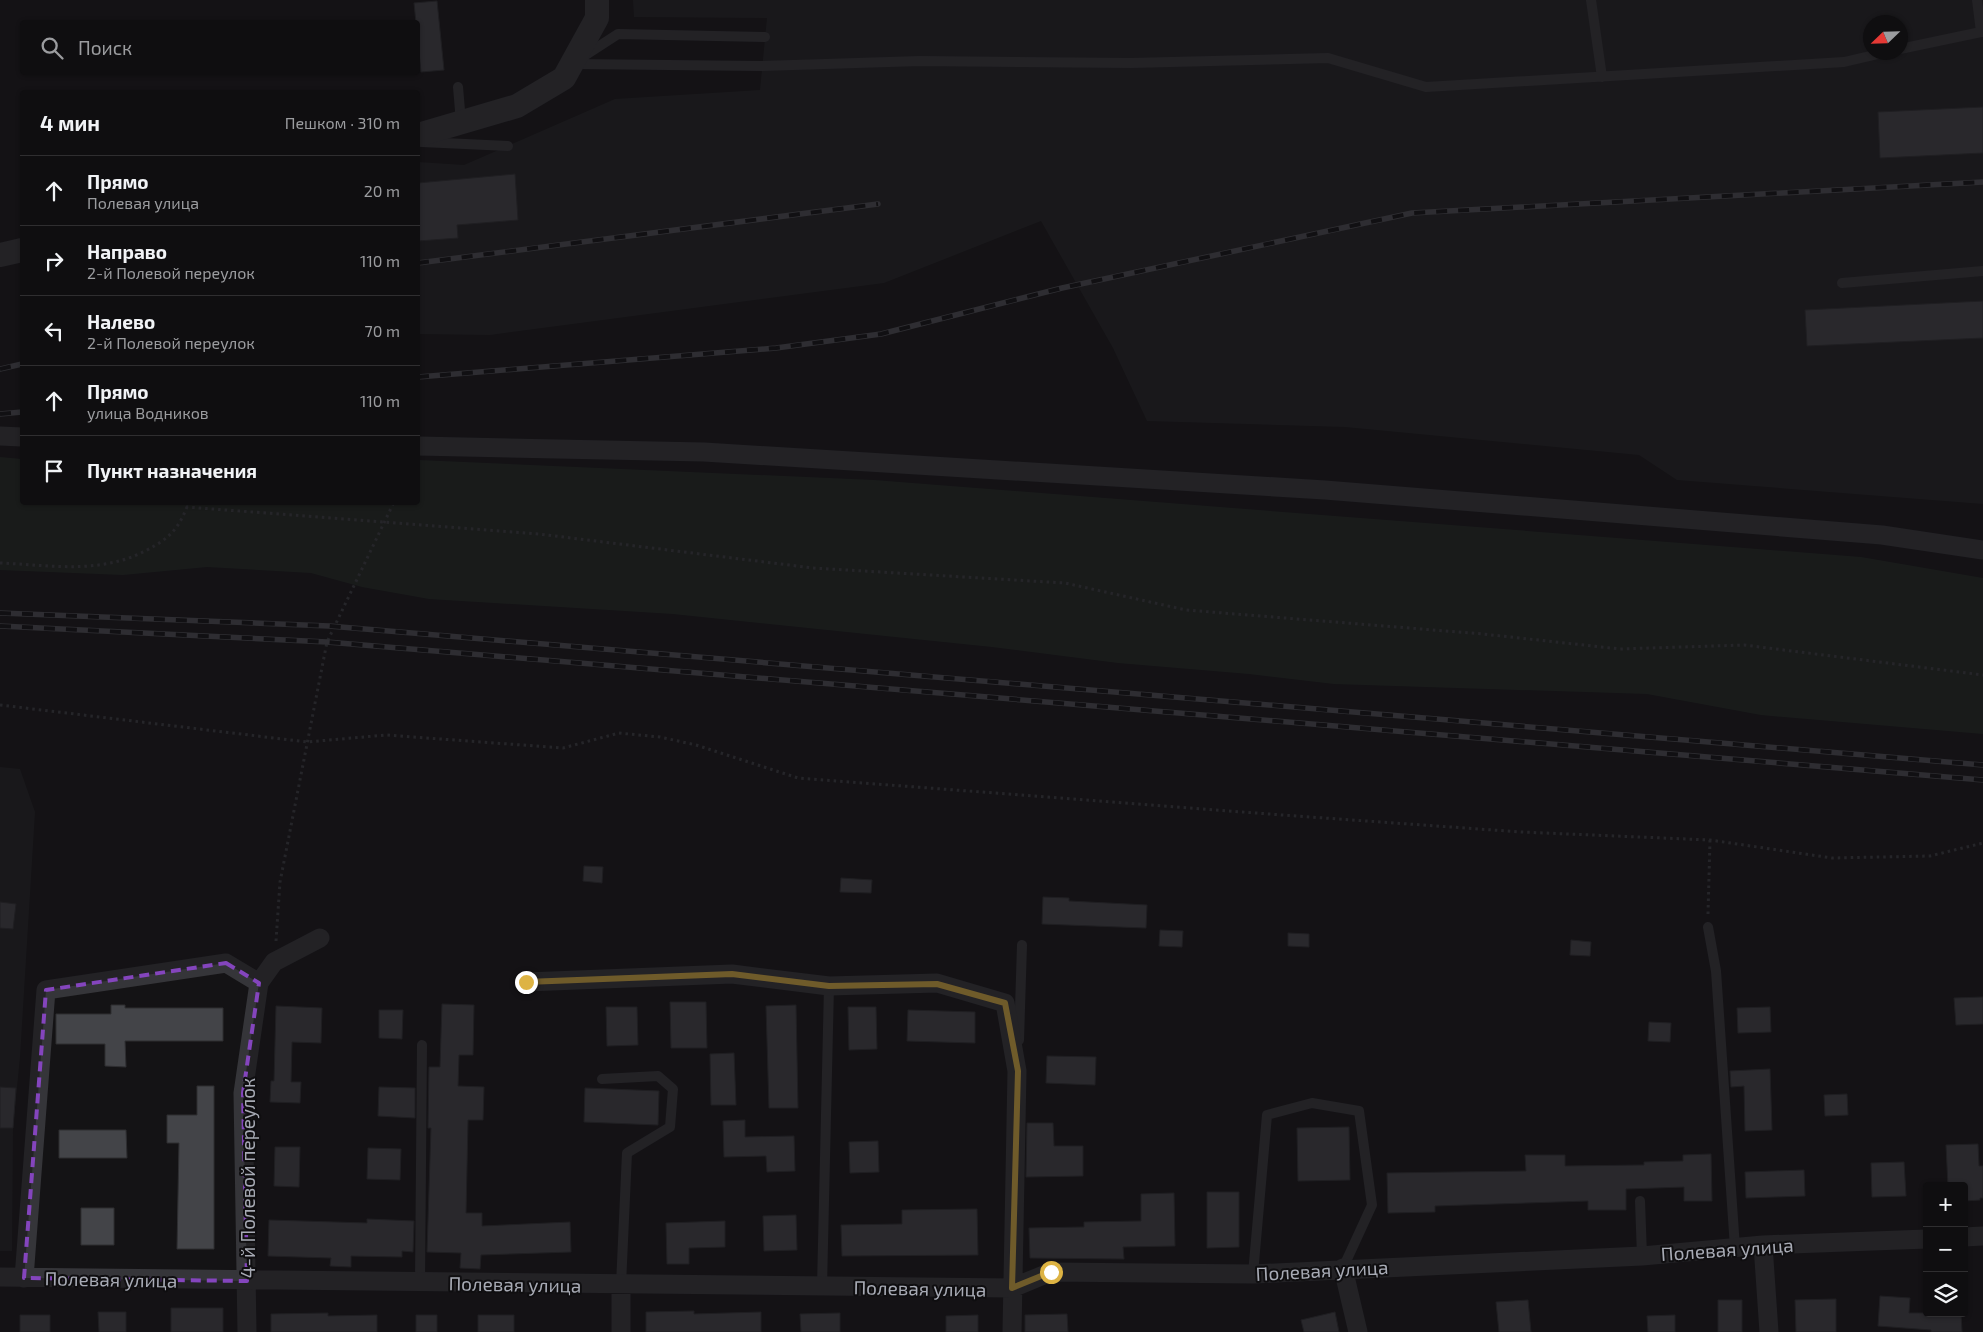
<!DOCTYPE html>
<html lang="ru">
<meta charset="utf-8">
<style>
body{margin:0;font-family:"Exo 2",sans-serif;background:#1d1c1e;color:#f1f3f6}
.controls{position:absolute;right:15px;bottom:15px;display:grid;overflow:hidden;border-radius:5px;box-shadow:0 1px 4px #0004}
.controls button{width:45px;height:45px;display:grid;place-items:center;padding:0;border:0;border-bottom:1px solid #2f2e30;background:#0f0e10;color:#f1f3f6;font:25px sans-serif}
.compass{position:absolute;left:1863px;top:15px;width:45px;height:45px;border-radius:50%;background:#0f0e10;box-shadow:0 1px 4px #0004;rotate:247deg}
.stop{position:absolute;width:15px;height:15px;margin:-11px;border:4px solid #ddb343;border-radius:50%;background:#fff}
.stop.end{background:#ddb343;border-color:#fff;box-shadow:0 1px 5px #0008}
.list{margin:0;padding:0;list-style:none}
h2{display:flex;justify-content:space-between;align-items:center;height:65px;margin:0;padding:0 20px;font-size:21px}
h2 small{font-size:16px;font-weight:400;color:#9b9c9f}
.list li{display:grid;grid-template-columns:32px 1fr auto;gap:15px;align-items:center;box-sizing:border-box;height:70px;padding:0 20px;border-top:1px solid #2f2e30}
.list b{display:block;font-size:19px;white-space:nowrap}
.list p{margin:0;font-size:16px;white-space:nowrap;color:#9b9c9f}
.list em{font-size:16px;font-style:normal;color:#9b9c9f}
.icon{flex:none;width:28px;height:28px;fill:none;stroke:currentColor;stroke-width:2;stroke-linecap:round;stroke-linejoin:round}
.map{position:relative;flex:none;width:1983px;height:1332px;overflow:hidden}
.search{position:absolute;background:#0f0e10;box-shadow:0 1px 4px #0004;left:20px;top:20px;width:400px;height:55px;display:flex;align-items:center;gap:12px;box-sizing:border-box;padding:0 18px;border-radius:5px;color:#9b9c9f;font-size:19px}
.panel{position:absolute;background:#0f0e10;box-shadow:0 1px 4px #0004;left:20px;top:90px;width:400px;height:415px;border-radius:5px}
.map>svg:first-child{display:block}
.built{fill:#202022;fill-rule:evenodd}
.green{fill:#202721}
.building{fill:#434448;stroke:#2e2e31}
.lines{fill:none;stroke-linecap:round;stroke-linejoin:round}
.path{stroke:#3b3c40;stroke-width:3;stroke-dasharray:2.5 4;stroke-linecap:butt}
.service{stroke:#353539;stroke-width:10}
.minor{stroke:#353539;stroke-width:19}
.tertiary{stroke:#353539;stroke-width:24}
.rail-casing{stroke:#4e4f54;stroke-width:5.5}
.rail{stroke:#0f0e10;stroke-width:4;stroke-dasharray:11;stroke-linecap:butt}
.route{stroke:#ddb343;stroke-width:6}
.marked{fill:none;stroke:#8445bd;stroke-width:4;stroke-dasharray:10 6;stroke-linejoin:round}
.labels{text-anchor:middle;dominant-baseline:central;stroke-width:4;stroke-linejoin:round;paint-order:stroke}
.street-label{font-size:19px;fill:#a7aab4;stroke:#0f0e10}
</style>
<div class="map">
<svg width="1983" height="1332" viewBox="0 0 1983 1332">
<rect width="100%" height="100%" fill="#141315"/>
<path class="built" d="M633,0H1983V504L1677,480L1639,455L1345,427L1147,421L1113,348L1041,221L884,283L490,335L418,334V162L464,165L615,99L760,90L767,18L634,17ZM1870,22H1900V52H1870Z
M0,767L20,769L35,812L20,1057L13,1128L12,1251H0Z"/>
<path class="green" d="M0,457L22,459V502H418V460L874,480L1861,557L1983,578V734L1761,715L1647,694L1334,684L1249,674L1118,663L992,647L673,614L429,599L362,587L311,573L207,567L123,575L0,570Z"/>
<path class="building" d="M437,1L444,70L421,72L414,3Z
M1983,107V153L1880,158L1878,112Z
M515,174L518,220L457,225L458,238L418,241V183Z
M1983,301V338L1807,346L1805,310Z
M584,866L603,867L602,883L583,881Z
M841,878L872,880L871,893L840,892Z
M1043,897L1069,898V901L1147,905L1146,928L1042,924Z
M0,902L16,904L13,929L0,928Z
M1160,930L1183,931L1182,947L1159,946Z
M1288,933L1309,934V947L1288,946Z
M1571,940L1591,942L1590,956L1570,955Z
M1983,997V1024L1956,1025L1954,998Z
M670,1002H706L707,1048H671Z
M442,1004L474,1005L473,1055H459L458,1086L484,1087L483,1120H468L466,1213H482V1226L570,1222L571,1252L481,1255L480,1269L460,1268L461,1253L427,1252L431,1128H428L429,1067H440Z
M111,1005H125V1008H223V1041H125L126,1067L105,1066V1044H56V1014H111Z
M796,1005L798,1108H769L766,1006Z
M276,1006L322,1008L321,1043L292,1042L291,1082H301L300,1103L270,1102L271,1081H274Z
M606,1007H637L638,1045L607,1046Z
M848,1007H876L877,1049L849,1050Z
M1770,1007L1771,1032L1738,1033L1737,1008Z
M379,1010H403L402,1039L379,1038Z
M908,1010L975,1012V1043L907,1041Z
M1649,1022L1671,1023L1670,1042L1648,1041Z
M734,1053L736,1105H711L710,1054Z
M1047,1056L1096,1057L1095,1085L1046,1083Z
M1770,1069L1772,1130L1745,1131L1744,1086L1731,1087L1730,1071Z
M197,1086H214V1249H177L179,1143H167V1115H197Z
M0,1087L16,1088L13,1128H0Z
M379,1087L415,1088V1118L378,1116Z
M585,1088L659,1091L658,1125L584,1122Z
M1847,1094L1848,1115L1825,1116L1824,1095Z
M745,1120V1137L794,1136L795,1171L767,1172L766,1156L724,1157L723,1121Z
M1027,1123H1053L1054,1146H1083V1176L1026,1177Z
M1349,1127L1350,1180L1298,1181L1297,1128Z
M59,1130H126L127,1158H59Z
M878,1141L879,1172L850,1173L849,1142Z
M1978,1144L1979,1166H1983V1198H1980V1200L1964,1201V1186H1948L1946,1145Z
M275,1147H300L299,1187L274,1186Z
M368,1148L401,1149L400,1180L367,1179Z
M1711,1154L1712,1201H1684V1187L1626,1189V1210H1588V1201L1435,1206V1212L1388,1213L1387,1173L1526,1171L1525,1155H1565V1166L1644,1165V1162L1683,1161V1155Z
M1904,1162L1906,1196L1872,1197L1871,1163Z
M1804,1170L1805,1196L1746,1198L1745,1172Z
M1207,1192H1239V1247L1207,1248Z
M1174,1193L1175,1246L1123,1247L1124,1259L1030,1258L1029,1228L1084,1227V1222L1141,1221V1194Z
M81,1208H114V1245H81Z
M977,1209L978,1255L842,1256L841,1225L902,1224V1210Z
M796,1215L797,1250L764,1251L763,1216Z
M367,1219L414,1221L413,1252L402,1251V1257L351,1256V1267L330,1266L331,1258L268,1256L269,1220L367,1223Z
M725,1221V1247L689,1248V1264H667L666,1223Z
M1880,1296L1910,1298L1909,1313H1961L1962,1332H1931V1330L1878,1326Z
M1836,1299V1332H1796L1795,1300Z
M1528,1300L1531,1332H1499L1496,1302Z
M1718,1300H1742V1332H1718Z
M171,1308H223V1332H171Z
M694,1311V1314L761,1312V1332H646V1312Z
M98,1312H126V1332H99Z
M1335,1312L1339,1332H1304L1301,1320Z
M328,1313V1316L377,1315V1332H271V1314Z
M840,1313V1332H801L800,1314Z
M1067,1314L1068,1332H1025V1315Z
M20,1315H50V1332H20Z
M416,1315H437V1332H416Z
M478,1315H514V1332H478Z
M978,1315V1332H946V1316Z
M1675,1315V1332H1648L1647,1316Z"/>
<g class="lines">
<path class="path" d="M181,502L187,507L539,534L813,568L1065,583L1186,610L1483,634L1620,649L1744,645L1983,675
M0,563C50,565 100,575 147,550C168,539 178,530 187,507
M0,705L307,742L386,735L563,748L619,733L660,737L696,745L798,778L1282,815L1521,832L1710,840L1832,858L1930,856L1983,843
M1708,914L1710,840
M276,941L280,882L327,642L394,502"/>
<path class="service" d="M1591,0L1602,77
M1977,0L1981,32H1983
M1900,49L1981,32
M581,58L618,34L765,37
M573,64L762,66L920,61L1131,63L1328,58L1426,87L1844,62L1887,52
M458,87L461,122
M422,142L508,146
M1842,283L1983,271
M1708,927L1716,971L1735,1248
M1019,1040L1022,945
M602,1079L658,1076L673,1089L670,1127L627,1153L621,1285
M1640,1201L1642,1256
M1253,1274L1267,1115L1312,1103L1359,1111L1372,1205L1343,1268
M420,1283L422,1045
M822,1287L829,986"/>
<path class="minor" d="M0,436L22,437
M418,446L704,452L1325,490L1882,535L1983,550
M526,982L732,974L829,986L937,983L1005,1003L1017,1071L1012,1332
M1964,1237L1983,1236
M1763,1245L1769,1332
M1343,1268L1358,1332
M0,1277L1012,1288L1051,1272L1253,1274L1642,1256L1763,1245L1927,1239
M24,1278L46,990L226,963L259,983
M621,1285V1332
M247,1332L243,1093L259,983L274,962L320,938"/>
<path class="tertiary" d="M418,135L517,106L564,78L597,18V0
M0,255L22,250"/>
<defs>
<path id="rail" d="M418,263L878,204
M0,369L22,364
M418,377L776,348L881,334L1062,288L1412,213L1983,182
M0,414L22,412
M0,613L329,626L1983,765
M0,626L327,642L1983,780"/>
</defs>
<use href="#rail" class="rail-casing"/>
<use href="#rail" class="rail"/>
</g>
<g class="lines">
<path class="route" d="M526,982L732,974L829,986L937,984L1005,1003L1018,1071L1012,1288L1051,1272"/>
</g>
<path d="M0 0H1983V1332H0ZM226,963L259,983L243,1093L247,1281L24,1278L46,990Z" fill="#141315" fill-opacity=".55" fill-rule="evenodd"/>
<path class="marked" d="M226,963L259,983L243,1093L247,1281L24,1278L46,990Z"/>
<g class="labels">
<g class="street-label">
<text transform="translate(247 1178) rotate(-90)">4-й Полевой переулок</text>
<text transform="translate(1727 1249) rotate(-4)">Полевая улица</text>
<text transform="translate(1322 1270) rotate(-3)">Полевая улица</text>
<text transform="translate(111 1279) rotate(1)">Полевая улица</text>
<text transform="translate(515 1284) rotate(1)">Полевая улица</text>
<text transform="translate(920 1288) rotate(1)">Полевая улица</text>
</g>
</g>
</svg>
<div class="controls">
<button>+</button>
<button>−</button>
<button><svg class="icon" aria-label="layers" viewBox="0 0 24 24"><path d="M12 4l9 5-9 5-9-5zM3 14l9 5 9-5"/></svg></button>
</div>
<svg class="compass" viewBox="-18 -18 36 36"><path d="M0-13l5 13h-10z" fill="#e53935"/><path d="M0 13l5-13h-10z" fill="#9b9c9f"/></svg>
<div class="stop" style="left:1051px;top:1272px"></div>
<div class="stop end" style="left:526px;top:982px"></div>
<div class="search"><svg class="icon" aria-label="search" viewBox="0 0 24 24"><circle cx="10" cy="10" r="6"/><path d="M15 15l6 6"/></svg>Поиск</div>
<section class="panel">
<h2>4 мин<small>Пешком · 310 m</small></h2>
<ul class="list">
<li><svg class="icon" aria-label="ahead" viewBox="0 0 24 24"><path d="M12 20V5M6 11l6-6 6 6"/></svg><div><b>Прямо</b><p>Полевая улица</p></div><em>20 m</em></li>
<li><svg class="icon" aria-label="right" viewBox="0 0 24 24"><path d="M7 20v-9h11M14 6l5 5-5 5"/></svg><div><b>Направо</b><p>2-й Полевой переулок</p></div><em>110 m</em></li>
<li><svg class="icon" aria-label="left" viewBox="0 0 24 24"><path d="M17 20v-9H6M10 6l-5 5 5 5"/></svg><div><b>Налево</b><p>2-й Полевой переулок</p></div><em>70 m</em></li>
<li><svg class="icon" aria-label="ahead" viewBox="0 0 24 24"><path d="M12 20V5M6 11l6-6 6 6"/></svg><div><b>Прямо</b><p>улица Водников</p></div><em>110 m</em></li>
<li><svg class="icon" aria-label="arrive" viewBox="0 0 24 24"><path d="M6 21V4h12l-3 4 3 4H6"/></svg><div><b>Пункт назначения</b></div></li>
</ul>
</section>
</div>
